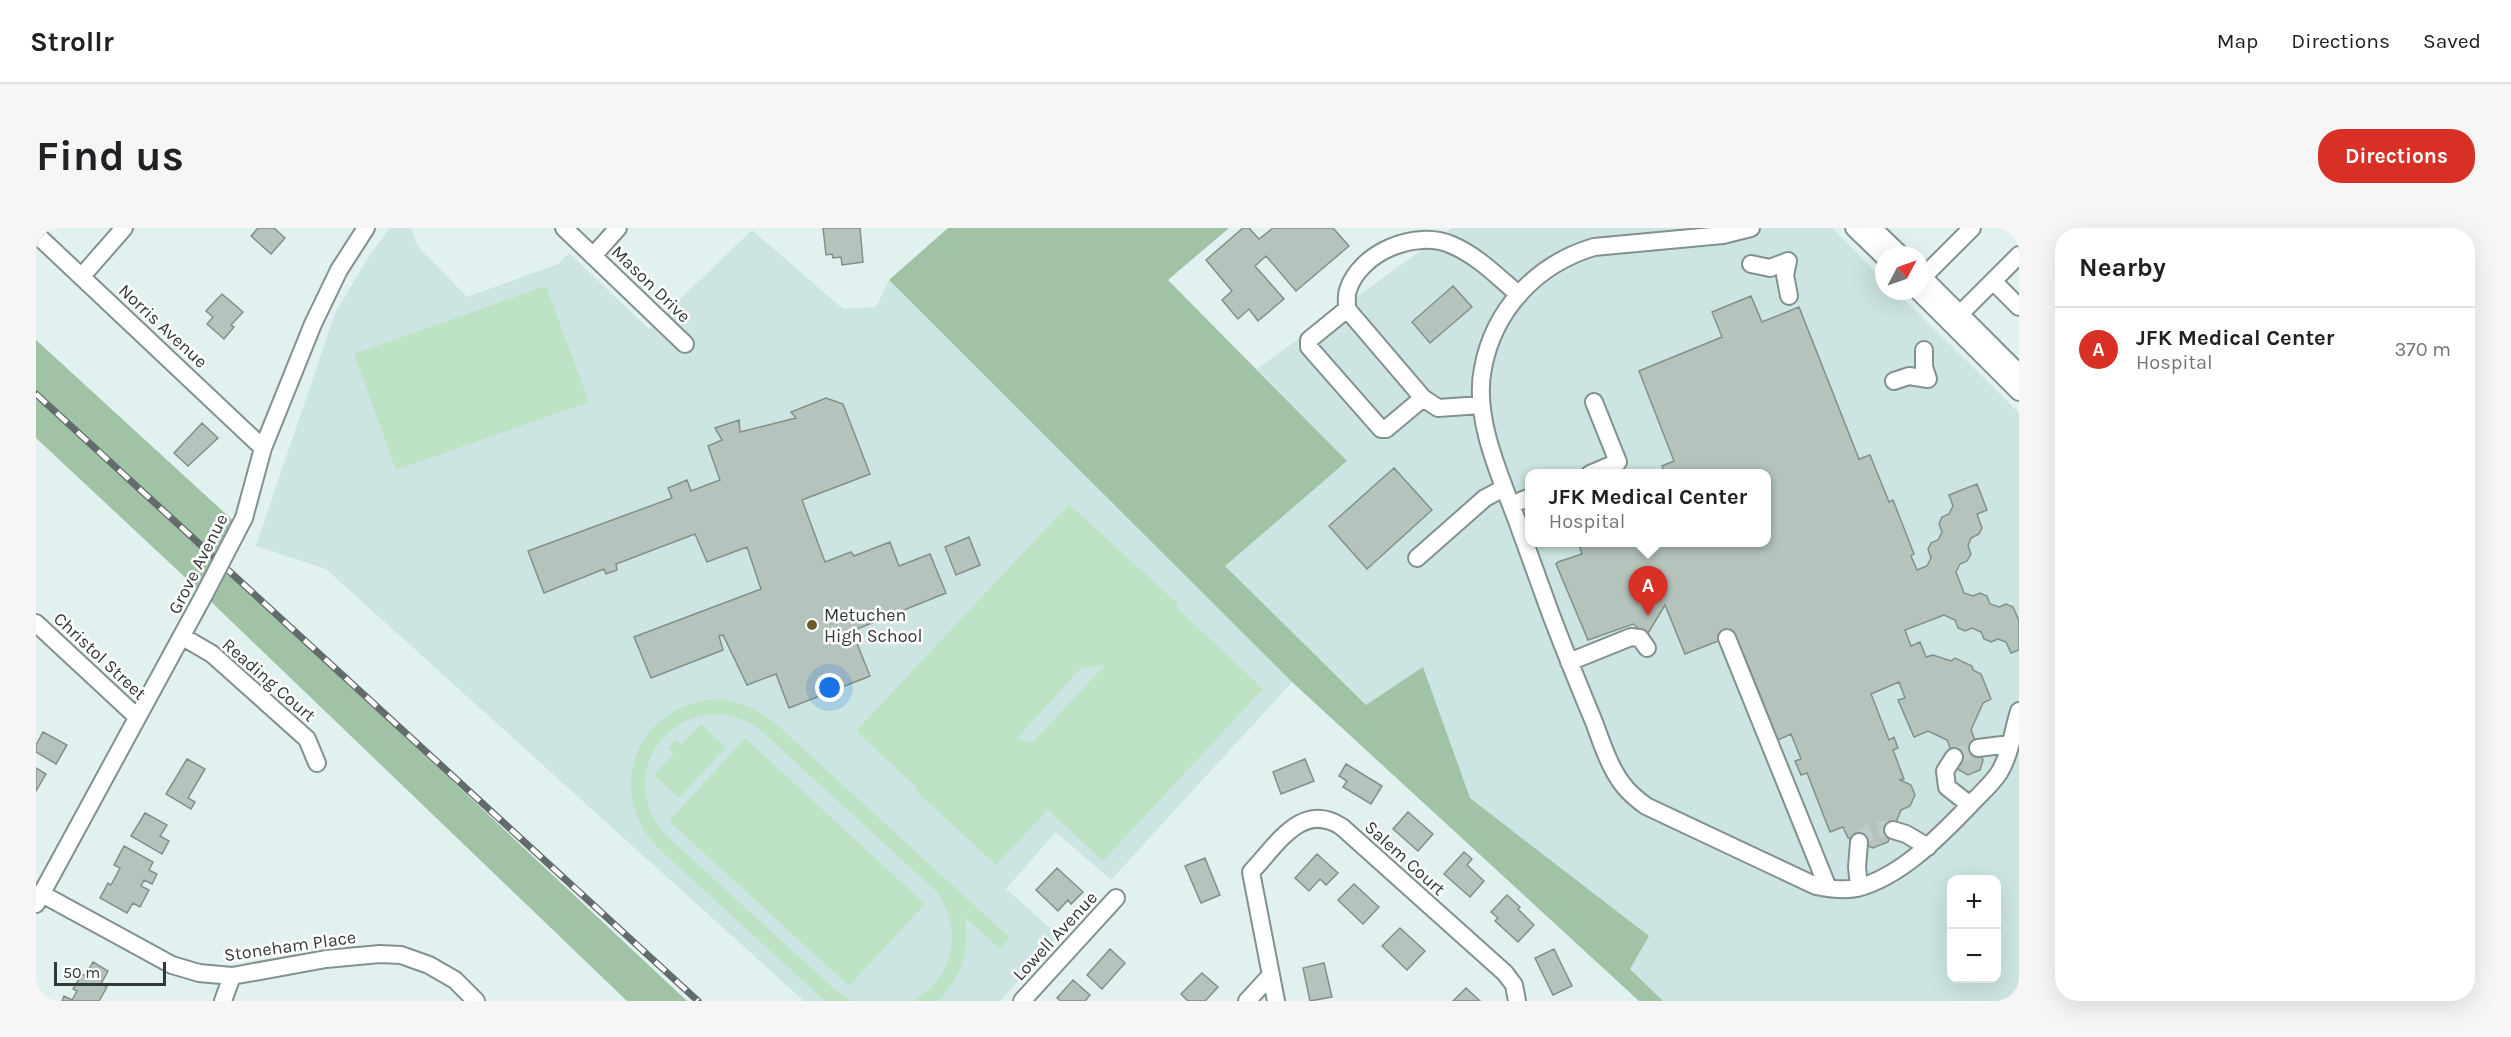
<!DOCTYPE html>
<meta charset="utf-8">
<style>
body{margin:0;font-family:Karla,sans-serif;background:#f6f6f6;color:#202124}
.controls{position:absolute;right:18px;bottom:18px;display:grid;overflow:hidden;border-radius:12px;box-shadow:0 6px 24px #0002}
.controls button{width:54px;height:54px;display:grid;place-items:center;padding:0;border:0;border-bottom:2px solid #e0e0e0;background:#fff;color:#202124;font:30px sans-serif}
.compass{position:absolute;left:1839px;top:18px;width:54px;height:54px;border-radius:50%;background:#fff;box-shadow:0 6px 24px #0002;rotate:49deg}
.scale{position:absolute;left:18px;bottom:15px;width:112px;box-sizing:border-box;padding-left:6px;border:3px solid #323938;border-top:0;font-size:16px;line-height:21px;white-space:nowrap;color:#323938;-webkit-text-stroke:4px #fff;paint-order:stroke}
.you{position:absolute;left:794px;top:460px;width:21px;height:21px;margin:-15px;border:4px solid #fff;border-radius:50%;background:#1a73e8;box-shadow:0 0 0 9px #1a73e833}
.badge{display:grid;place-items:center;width:39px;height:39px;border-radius:50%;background:#d93025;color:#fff;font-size:20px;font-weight:700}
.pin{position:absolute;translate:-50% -50px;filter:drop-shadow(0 2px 3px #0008)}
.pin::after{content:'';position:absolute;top:32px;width:21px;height:18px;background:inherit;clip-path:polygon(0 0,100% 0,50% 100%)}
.popup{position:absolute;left:1489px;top:241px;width:246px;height:78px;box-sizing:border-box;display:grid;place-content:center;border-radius:12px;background:#fff;filter:drop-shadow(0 2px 4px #0005);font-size:20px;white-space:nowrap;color:#757577}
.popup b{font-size:22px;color:#202124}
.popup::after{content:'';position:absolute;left:50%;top:100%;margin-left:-12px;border:12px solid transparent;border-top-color:#fff}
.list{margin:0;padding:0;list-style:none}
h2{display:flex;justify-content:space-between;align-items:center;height:78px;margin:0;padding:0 24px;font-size:26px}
h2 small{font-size:20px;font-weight:400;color:#757577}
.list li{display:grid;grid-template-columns:39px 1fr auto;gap:18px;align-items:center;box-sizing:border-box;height:84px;padding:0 24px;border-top:2px solid #e0e0e0}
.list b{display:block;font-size:22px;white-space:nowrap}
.list p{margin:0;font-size:20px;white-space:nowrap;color:#757577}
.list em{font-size:20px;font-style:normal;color:#757577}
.map{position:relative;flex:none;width:1983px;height:773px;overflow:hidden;border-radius:24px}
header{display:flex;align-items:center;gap:36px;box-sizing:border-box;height:84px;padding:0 30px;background:#fff;border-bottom:2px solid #e0e0e0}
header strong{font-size:28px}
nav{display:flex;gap:33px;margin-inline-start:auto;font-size:21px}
.intro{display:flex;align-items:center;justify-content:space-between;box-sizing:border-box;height:144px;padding:0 36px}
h1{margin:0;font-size:42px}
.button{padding:15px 27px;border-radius:24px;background:#d93025;color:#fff;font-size:21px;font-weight:700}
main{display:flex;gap:36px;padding:0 36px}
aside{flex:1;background:#fff;border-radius:24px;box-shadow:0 6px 24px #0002}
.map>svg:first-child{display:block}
.built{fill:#cce5e2;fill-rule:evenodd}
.green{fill:#bee2c4;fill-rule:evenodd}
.forest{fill:#9fc3a4}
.building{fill:#b4c3bc;stroke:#82908a;stroke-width:1.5}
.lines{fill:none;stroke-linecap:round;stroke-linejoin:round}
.minor-tunnel{stroke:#bdccca;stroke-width:16;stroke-dasharray:16 8;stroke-linecap:butt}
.minor-casing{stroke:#81918f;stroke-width:20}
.minor{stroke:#fff;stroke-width:16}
.rail-casing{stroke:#626c6b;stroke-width:7}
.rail{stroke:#fff;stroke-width:4.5;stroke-dasharray:14;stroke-linecap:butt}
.minor-bridge-casing{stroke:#81918f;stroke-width:20;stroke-linecap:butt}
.minor-bridge{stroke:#fff;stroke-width:16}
.poi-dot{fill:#6b5b29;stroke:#fff;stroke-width:2}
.labels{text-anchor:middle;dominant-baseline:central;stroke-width:5;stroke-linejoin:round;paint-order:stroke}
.street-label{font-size:18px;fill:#323938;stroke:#fff}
.poi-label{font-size:18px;fill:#323938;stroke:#fff;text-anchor:start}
</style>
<header>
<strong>Strollr</strong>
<nav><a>Map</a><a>Directions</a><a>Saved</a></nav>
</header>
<div class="intro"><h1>Find us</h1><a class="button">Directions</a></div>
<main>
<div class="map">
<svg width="1983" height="773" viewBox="0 0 1983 773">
<rect width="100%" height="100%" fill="#e0f1ef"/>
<path class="built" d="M354,0H375L381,17L431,69L522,36L533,25L613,101L716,2L807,81L840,79L853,52L1256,454L1075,652L1020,604L970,661L1023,708L964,773H768L290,341L220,318L299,85L332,30Z
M1416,0H1796L1848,52V63H1860L1983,185V773H1627L1594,741L1612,708L1434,570L1387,440L1330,477L1188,337L1311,233L1221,141ZM1494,246H1730V314H1494ZM1916,652H1960V750H1916Z"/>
<path class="green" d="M510,58L553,174L360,242L318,126Z
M1033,276L1142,376L1140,379L1227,461L1067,633L1012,582L960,637L880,563L881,560L820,503ZM1069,437L996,515L981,510L1045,440Z
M685,471L713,478L738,494L974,710L964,721L929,689C934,722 926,749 902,773H877C918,749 928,702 900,663L721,499C645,453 570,545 632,609L798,761L816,773H789L622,620C565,561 604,472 685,471Z
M665,496L690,519L643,570L618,547L638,526L632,520L639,512L645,517Z
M709,510L889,676L813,758L633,593Z"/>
<path class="forest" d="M912,0H1193L1132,52L1311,233L1189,338L1330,477L1387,439L1434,570L1613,708L1594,741L1627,773H1603L1256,454L853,52Z
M0,112L203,298L185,336L651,773H591L168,367L0,210Z"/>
<path class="building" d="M222,0H238L249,10L235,26L215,8Z
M787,0H824L827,34L806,37L805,29L797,30L796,26L790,27Z
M1207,0H1213L1223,11L1237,0H1297L1313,18L1260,63L1230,28L1219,38L1248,71L1222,93L1213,81L1202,91L1186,72L1196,63L1170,32Z
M1417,58L1436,79L1394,115L1376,94Z
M186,66L207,84L195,97L198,99L188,111L171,96L177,89L170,83Z
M1715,68L1726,94L1763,79L1823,231L1834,227L1853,274L1857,272L1878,326L1875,328L1881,342L1891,338L1895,330L1892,321L1895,315L1902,312L1906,304L1903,296L1906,289L1913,286L1917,278L1913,267L1941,256L1951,282L1941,286L1946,300L1943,306L1935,310L1932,318L1935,326L1931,333L1924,336L1920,344L1928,365L1937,368L1944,365L1951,368L1954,376L1963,379L1970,376L1977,379L1983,393V422L1975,425L1970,414L1962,411L1955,414L1948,411L1945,404L1936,400L1929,403L1922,400L1919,392L1908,387L1869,402L1875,418L1884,414L1890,429L1897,427L1915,433L1919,430L1936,438L1937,442L1945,446L1955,471L1947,475L1935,502L1947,532L1944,542L1932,547L1923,542L1911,512L1892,503L1878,509L1862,472L1869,470L1863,454L1835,466L1853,512L1858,509L1862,520L1857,522L1868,551L1864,552L1875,557L1879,567L1874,578L1865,582L1852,614L1837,620L1812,610L1807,599L1794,604L1771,545L1765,547L1759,533L1765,531L1755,506L1742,512L1708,427L1703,428L1695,408L1649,426L1629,377L1611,407L1597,396L1552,412L1520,336L1522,334L1546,326L1542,314H1730V246H1629L1626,238L1638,233L1603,143L1686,109L1676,84Z
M790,170L807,176L834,246L766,272L789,334L815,324L818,328L854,314L863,338L894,326L910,365L816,403L834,448L753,480L740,446L711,457L687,407L683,408L687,422L615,450L598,409L725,361L711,319L671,334L659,306L580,336L581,342L570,346L568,341L508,365L492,323L636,270L632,260L651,252L655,263L684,252L672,218L686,212L679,200L703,192L704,204L760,190L755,184Z
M166,195L182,210L152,238L138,225Z
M1358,240L1396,282L1331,341L1293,298Z
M933,309L944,337L920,347L909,319Z
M7,504L31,517L20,536L0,524V517Z
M151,531L169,541L152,570L159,574L155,581L130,566Z
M1269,531L1278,553L1245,566L1237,544Z
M1310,536L1346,558L1335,576L1307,559L1311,553L1303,548Z
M0,540L10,546L0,563Z
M1372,584L1397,606L1382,623L1357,601Z
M109,585L131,597L124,608L133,613L126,626L95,608Z
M88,618L117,634L113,642L121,646L116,656L108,652L105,658L113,662L104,679L97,675L91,685L64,670L72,655L75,657L84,640L78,637Z
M1428,624L1436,631L1431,637L1448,653L1434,669L1408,646Z
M1281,626L1302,645L1290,657L1284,651L1273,663L1259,650Z
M1169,630L1184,667L1165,675L1149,638Z
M1021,640L1047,664L1035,676L1032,672L1022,683L1000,662Z
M1318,656L1343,679L1327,696L1302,672Z
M1471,667L1484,679L1482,681L1498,697L1482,714L1459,693L1462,690L1455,684Z
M1364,700L1389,723L1371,742L1346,718Z
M1074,721L1089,735L1066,761L1051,747Z
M1518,721L1536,758L1517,767L1499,730Z
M57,734L72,743L65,756L71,759L63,773H26L28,768L36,772L41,763L37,761L46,746L49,748Z
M1288,735L1296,769L1274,773L1267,740Z
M1166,745L1182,759L1169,773H1152L1145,766Z
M1037,752L1054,767L1049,773H1025L1021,770Z
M1430,760L1444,773H1417Z"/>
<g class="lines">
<path class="minor-tunnel" d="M1918,529L1942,520
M1823,614C1833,601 1842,599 1857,602"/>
<defs>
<path id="minor" d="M528,0L649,116
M1715,0L1687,7L1558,19C1501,36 1458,81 1447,140C1437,188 1463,246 1480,290C1491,321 1503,353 1514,384C1528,421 1543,458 1558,494C1564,510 1569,526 1577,541C1585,557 1595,567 1610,578L1780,658C1794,661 1807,663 1821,660C1864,649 1902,610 1932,579C1942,568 1955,557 1963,545C1974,527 1977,503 1983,483
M1818,0L1848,29
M1837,0L1865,27
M0,6L227,220
M557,28L582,0
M1752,33L1749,47L1753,68
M1715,36L1734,40L1752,33
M1884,46L1983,145
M46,48L88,0
M1887,49L1936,0
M1957,53L1983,79
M1882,63L1983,164
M1311,81L1273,112V119L1345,201H1350L1387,170
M1924,86L1983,27
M1858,153L1873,148L1892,151L1888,139V122
M1445,177L1402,180L1387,170L1311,81C1311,75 1310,68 1312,62C1324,24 1380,1 1416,17C1442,28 1462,49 1483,67
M1554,246L1582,234L1558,174
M1475,277L1494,269
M208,290L227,220L277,96L303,42L330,0
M1381,330L1449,270L1468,260
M0,395L101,489
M147,409L176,426L271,511L281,535
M1691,410L1792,660
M1533,434L1595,409L1604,410L1611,420
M1942,520L1974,516
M1918,529L1909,543L1911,559L1934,577
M1857,602L1870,606L1892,619
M1823,614L1821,639L1823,659
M6,666L136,737L163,745L196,748L290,731L344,726L365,727L393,737L419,752L440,773
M0,676L168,367
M187,773L196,748
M986,773L1080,670
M1211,773L1234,748
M1240,773L1215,644C1241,617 1266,572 1306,599L1469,745L1478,757L1481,773"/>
</defs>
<use href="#minor" class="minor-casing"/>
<use href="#minor" class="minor"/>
<defs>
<path id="rail" d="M0,166L662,773"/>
</defs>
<use href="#rail" class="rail-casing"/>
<use href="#rail" class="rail"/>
<defs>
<path id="minor-bridge" d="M168,367L208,290"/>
</defs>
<use href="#minor-bridge" class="minor-bridge-casing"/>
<use href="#minor-bridge" class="minor-bridge"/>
</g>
<circle class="poi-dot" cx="776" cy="397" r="6"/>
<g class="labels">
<g class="street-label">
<text transform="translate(615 56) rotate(44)">Mason Drive</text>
<text transform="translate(127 98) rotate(43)">Norris Avenue</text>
<text transform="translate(162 336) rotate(-63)">Grove Avenue</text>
<text transform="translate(64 428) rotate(43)">Christol Street</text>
<text transform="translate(233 452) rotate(41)">Reading Court</text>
<text transform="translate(1369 630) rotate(42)">Salem Court</text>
<text transform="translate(1019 708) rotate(-47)">Lowell Avenue</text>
<text transform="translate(254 718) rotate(-8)">Stoneham Place</text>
</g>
<g class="poi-label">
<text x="788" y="387">Metuchen<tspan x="788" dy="21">High School</tspan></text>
</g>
</g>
</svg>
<div class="controls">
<button>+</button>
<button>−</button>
</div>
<svg class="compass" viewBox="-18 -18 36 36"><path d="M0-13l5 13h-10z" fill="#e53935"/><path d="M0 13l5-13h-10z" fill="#757577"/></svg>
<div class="scale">50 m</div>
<div class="you"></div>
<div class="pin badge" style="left:1612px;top:388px">A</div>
<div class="popup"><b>JFK Medical Center</b>Hospital</div>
</div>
<aside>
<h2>Nearby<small></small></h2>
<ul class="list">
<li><span class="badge">A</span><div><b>JFK Medical Center</b><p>Hospital</p></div><em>370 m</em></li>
</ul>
</aside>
</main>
